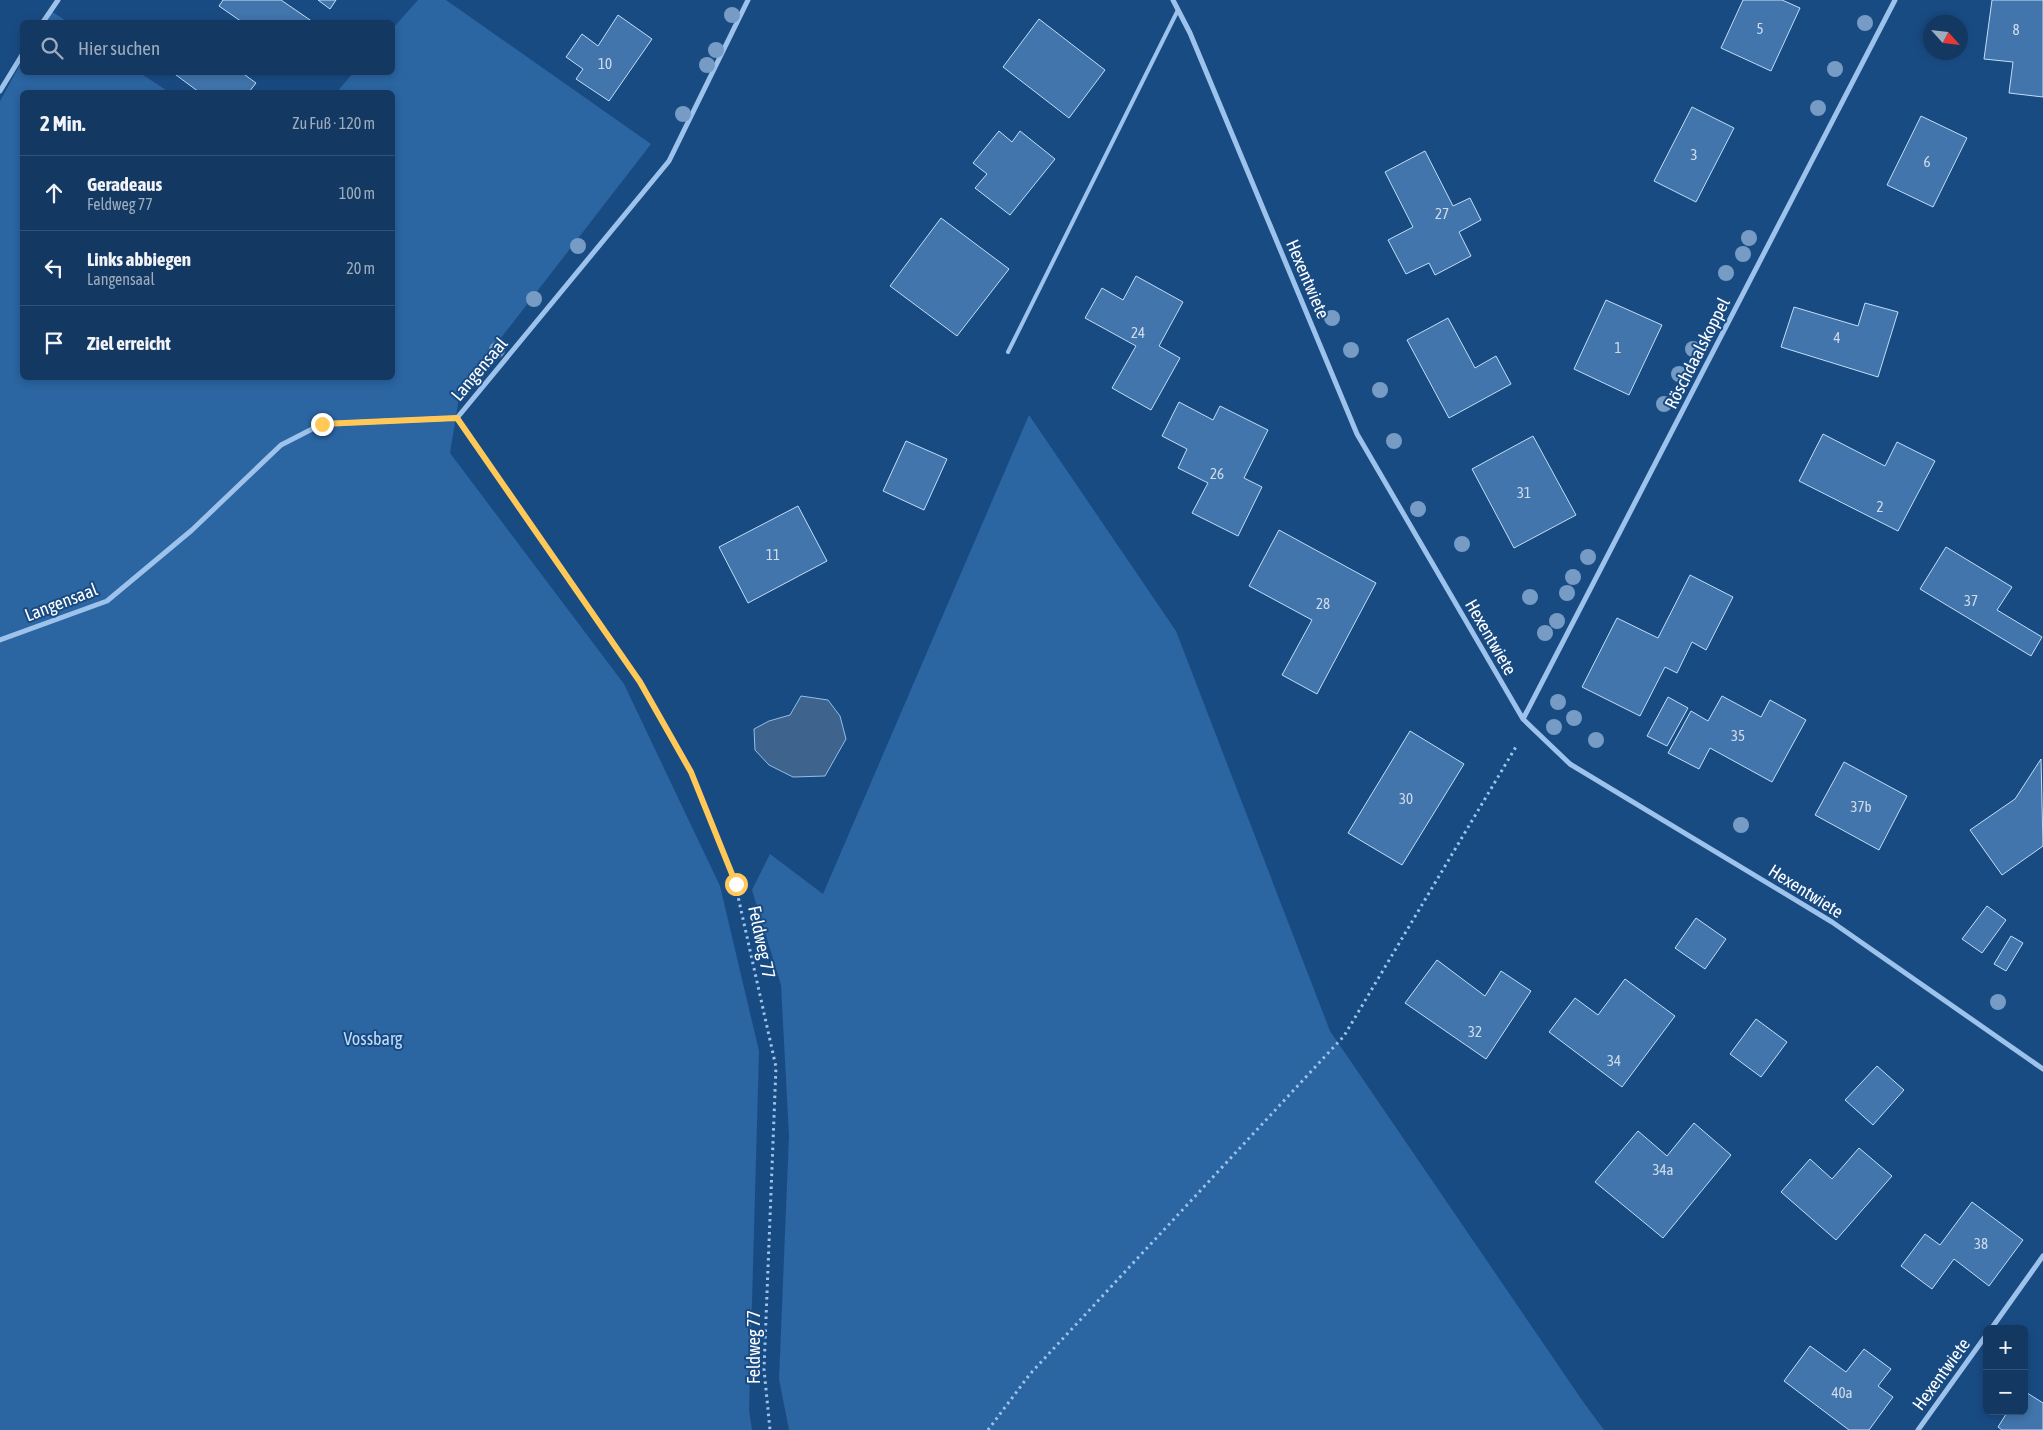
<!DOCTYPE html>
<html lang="de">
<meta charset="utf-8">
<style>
body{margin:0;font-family:"Asap Condensed",sans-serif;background:#1c3f68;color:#f1f3f6}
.controls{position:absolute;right:15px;bottom:15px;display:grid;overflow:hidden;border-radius:8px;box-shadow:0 2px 8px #0003}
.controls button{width:45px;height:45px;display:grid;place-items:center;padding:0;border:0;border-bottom:1px solid #325277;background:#133862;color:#f1f3f6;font:25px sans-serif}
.compass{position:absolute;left:1923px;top:15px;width:45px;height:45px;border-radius:50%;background:#133862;box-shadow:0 2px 8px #0003;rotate:117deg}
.stop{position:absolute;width:15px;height:15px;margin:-11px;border:4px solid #ffc857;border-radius:50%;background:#fff}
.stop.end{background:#ffc857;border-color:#fff;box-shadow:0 1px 5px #0008}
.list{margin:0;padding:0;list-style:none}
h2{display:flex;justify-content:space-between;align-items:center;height:65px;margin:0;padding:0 20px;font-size:21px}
h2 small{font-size:16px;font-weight:400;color:#9dacbe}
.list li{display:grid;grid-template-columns:32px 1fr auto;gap:15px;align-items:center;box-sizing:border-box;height:75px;padding:0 20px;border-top:1px solid #325277}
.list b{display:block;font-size:19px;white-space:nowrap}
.list p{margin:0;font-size:16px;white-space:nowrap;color:#9dacbe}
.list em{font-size:16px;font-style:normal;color:#9dacbe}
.icon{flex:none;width:28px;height:28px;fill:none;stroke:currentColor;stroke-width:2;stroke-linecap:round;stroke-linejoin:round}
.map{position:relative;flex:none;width:2043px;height:1430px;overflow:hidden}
.search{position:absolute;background:#133862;box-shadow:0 2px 8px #0003;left:20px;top:20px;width:375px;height:55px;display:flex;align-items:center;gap:12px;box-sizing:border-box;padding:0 18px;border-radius:8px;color:#9dacbe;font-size:19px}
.panel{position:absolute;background:#133862;box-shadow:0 2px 8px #0003;left:20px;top:90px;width:375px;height:290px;border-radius:8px}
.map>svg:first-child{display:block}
.green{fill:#2b65a2}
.water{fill:#3e638d;stroke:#8fbfee}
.building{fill:#4175ac;stroke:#c2ddf9}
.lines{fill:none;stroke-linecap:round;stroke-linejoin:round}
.path{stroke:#9dc3ec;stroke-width:3;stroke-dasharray:2.5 4;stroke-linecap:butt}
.lane{stroke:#9dc3ec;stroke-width:4}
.street{stroke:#9dc3ec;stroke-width:5}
.tree{fill:#769bc4}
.route{stroke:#ffc857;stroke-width:6}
.labels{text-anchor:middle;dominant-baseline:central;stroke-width:4;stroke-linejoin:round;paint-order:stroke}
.number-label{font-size:15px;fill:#d0dcea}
.street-label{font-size:18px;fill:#fff;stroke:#194b83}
.park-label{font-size:18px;fill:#c2ddf9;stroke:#194b83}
</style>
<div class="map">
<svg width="2043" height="1430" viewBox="0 0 2043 1430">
<rect width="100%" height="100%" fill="#194b83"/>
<path class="green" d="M418,0H446L651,144L460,391L450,453L624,684L720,886L759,1051L749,1410L752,1430H0V101L22,61V72L140,73L169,92H22V378H392V92H337L353,73L392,72L393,28Z
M51,11L68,22H45Z
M1029,415L1176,631L1330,1031L1584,1403L1604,1430H789L779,1379L789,1136L781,985L752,890L770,854L823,894Z"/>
<path class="water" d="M801,696L828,700L840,716L846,739L825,776L793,777L769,765L755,750L754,729L769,721L790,715Z"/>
<path class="building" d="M223,0H281L313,22H242L219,6Z
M318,0H336L330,9Z
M1743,0H1782L1800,8L1771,71L1721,48Z
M1992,0H2043V97L2009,93L2013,62L1984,59Z
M618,15L652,39L609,101L576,79L583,69L566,57L582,34L598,46Z
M1039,19L1105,70L1069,118L1003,67Z
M172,72H241L256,83L249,92H199Z
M1692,107L1734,128L1696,202L1654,181Z
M1921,116L1967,138L1933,207L1887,185Z
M999,131L1012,142L1020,131L1055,159L1010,215L975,188L987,174L973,163Z
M1425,151L1453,206L1470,198L1481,220L1459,232L1471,256L1435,275L1429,263L1406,274L1388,240L1413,227L1385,172Z
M941,218L1009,269L957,336L890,286Z
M1136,276L1183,302L1159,346L1180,358L1151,410L1112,388L1136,346L1085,318L1102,288L1123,300Z
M1606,300L1662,325L1629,395L1574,369Z
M1865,303L1898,312L1878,377L1781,347L1794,307L1858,326Z
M1448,318L1475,368L1496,356L1511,384L1449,418L1407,340Z
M1179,402L1213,420L1220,406L1268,430L1244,478L1262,487L1238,536L1192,513L1208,483L1178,468L1187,449L1162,436Z
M1823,434L1885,466L1897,442L1935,461L1898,531L1799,481Z
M1533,436L1576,515L1514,548L1472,469Z
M906,441L947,459L924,510L883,491Z
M798,506L827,561L748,603L719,547Z
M1279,530L1376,583L1317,694L1282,675L1312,620L1249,586Z
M1946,547L2012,587L1997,610L2042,637L2031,656L1920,589Z
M1690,575L1733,597L1706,650L1692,642L1677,673L1665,667L1640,716L1582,687L1617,618L1658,638Z
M1722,696L1761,717L1770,700L1806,720L1772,782L1710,748L1699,769L1668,753L1691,711L1708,721Z
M1668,697L1688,708L1667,746L1647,736Z
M1410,731L1464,764L1402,865L1348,833Z
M2041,759L2043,846L2002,875L1970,830L2015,799Z
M1844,762L1907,796L1879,850L1815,815Z
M1987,906L2006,920L1982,953L1962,939Z
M1696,918L1726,939L1705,969L1675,948Z
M2011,936L2023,943L2006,971L1994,964Z
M1437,960L1485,996L1501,971L1531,991L1486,1059L1405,1003Z
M1625,979L1675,1016L1622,1087L1549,1032L1575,998L1598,1015Z
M1756,1019L1787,1042L1761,1077L1730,1054Z
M1877,1066L1904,1090L1873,1125L1845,1100Z
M1694,1123L1731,1155L1663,1238L1595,1182L1638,1131L1667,1156Z
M1859,1148L1892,1176L1836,1240L1781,1192L1810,1159L1832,1179Z
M1972,1202L2023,1240L1989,1286L1954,1259L1932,1289L1901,1266L1925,1234L1940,1245Z
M1810,1346L1846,1372L1864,1349L1891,1369L1878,1386L1893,1397L1869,1430H1849L1784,1381Z
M2024,1391L2043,1403V1430H2002L1998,1427L2008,1411H2024Z"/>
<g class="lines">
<path class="path" d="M468,435L640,682L691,772L735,883L776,1067L764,1369L770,1430
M988,1430L1030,1374L1344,1036L1517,745"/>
<path class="lane" d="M1008,352L1178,10"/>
<path class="street" d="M1173,0L1190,33L1357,434L1523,719L1570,764L1832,922L2043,1069
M43,22L58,0
M0,91L22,55
M0,640L107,601L192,530L281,445L322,424L457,418L669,161L748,0
M1523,719L1895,0
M1991,1329L2043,1256
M1918,1430L1987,1334"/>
</g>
<g class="tree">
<circle cx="732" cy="15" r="8"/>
<circle cx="1865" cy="23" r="8"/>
<circle cx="716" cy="50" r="8"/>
<circle cx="707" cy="65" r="8"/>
<circle cx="1835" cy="69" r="8"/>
<circle cx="1818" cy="108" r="8"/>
<circle cx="683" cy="114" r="8"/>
<circle cx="1749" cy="238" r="8"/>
<circle cx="578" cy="246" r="8"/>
<circle cx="1743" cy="254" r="8"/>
<circle cx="1726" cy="273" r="8"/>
<circle cx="534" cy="299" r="8"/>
<circle cx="1332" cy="318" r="8"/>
<circle cx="1693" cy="349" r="8"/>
<circle cx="497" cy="350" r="8"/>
<circle cx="1351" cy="350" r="8"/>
<circle cx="1679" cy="374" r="8"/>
<circle cx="1380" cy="390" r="8"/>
<circle cx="1664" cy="404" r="8"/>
<circle cx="1394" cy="441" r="8"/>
<circle cx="1418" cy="509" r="8"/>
<circle cx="1462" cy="544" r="8"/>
<circle cx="1588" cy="557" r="8"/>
<circle cx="1573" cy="577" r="8"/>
<circle cx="1567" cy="593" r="8"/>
<circle cx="1530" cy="597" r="8"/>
<circle cx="1557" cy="621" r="8"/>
<circle cx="1545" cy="633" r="8"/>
<circle cx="1558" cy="702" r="8"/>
<circle cx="1574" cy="718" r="8"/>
<circle cx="1554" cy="727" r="8"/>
<circle cx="1596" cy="740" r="8"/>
<circle cx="1741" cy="825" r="8"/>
<circle cx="1998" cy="1002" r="8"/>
</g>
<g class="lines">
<path class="route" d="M322,424L457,418L640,682L691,772L736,884"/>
</g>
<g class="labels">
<g class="number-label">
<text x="1760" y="28">5</text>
<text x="2016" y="29">8</text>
<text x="605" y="63">10</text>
<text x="1694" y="154">3</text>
<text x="1927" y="161">6</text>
<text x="1442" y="213">27</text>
<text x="1138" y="332">24</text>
<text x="1837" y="337">4</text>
<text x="1618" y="347">1</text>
<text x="1217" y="473">26</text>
<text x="1524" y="492">31</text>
<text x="1880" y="506">2</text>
<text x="773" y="554">11</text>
<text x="1971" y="600">37</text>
<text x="1323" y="603">28</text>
<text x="1738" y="735">35</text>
<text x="1406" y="798">30</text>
<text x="1861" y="806">37b</text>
<text x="1475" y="1031">32</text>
<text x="1614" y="1060">34</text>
<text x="1663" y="1169">34a</text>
<text x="1981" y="1243">38</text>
<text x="1842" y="1392">40a</text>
</g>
<g class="street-label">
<text transform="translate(1308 279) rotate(67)">Hexentwiete</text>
<text transform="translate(1697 353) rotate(-63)">Röschdaalskoppel</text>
<text transform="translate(479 369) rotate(-50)">Langensaal</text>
<text transform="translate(61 602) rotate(-21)">Langensaal</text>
<text transform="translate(1491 637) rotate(60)">Hexentwiete</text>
<text transform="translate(1806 891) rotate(32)">Hexentwiete</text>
<text transform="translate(762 942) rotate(78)">Feldweg 77</text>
<text transform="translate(753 1347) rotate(-90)">Feldweg 77</text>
<text transform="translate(1941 1374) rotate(-54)">Hexentwiete</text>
</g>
<g class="park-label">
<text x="373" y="1038">Vossbarg</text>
</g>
</g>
</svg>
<div class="controls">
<button>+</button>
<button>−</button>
</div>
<svg class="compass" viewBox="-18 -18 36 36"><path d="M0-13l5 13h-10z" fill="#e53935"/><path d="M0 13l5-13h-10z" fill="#9dacbe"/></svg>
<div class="stop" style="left:736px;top:884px"></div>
<div class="stop end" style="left:322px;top:424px"></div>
<div class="search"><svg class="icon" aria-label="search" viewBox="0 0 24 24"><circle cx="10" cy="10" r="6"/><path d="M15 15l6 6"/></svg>Hier suchen</div>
<section class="panel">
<h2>2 Min.<small>Zu Fuß · 120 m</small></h2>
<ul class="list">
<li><svg class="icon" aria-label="ahead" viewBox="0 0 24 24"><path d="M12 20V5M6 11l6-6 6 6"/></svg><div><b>Geradeaus</b><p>Feldweg 77</p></div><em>100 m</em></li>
<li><svg class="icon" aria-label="left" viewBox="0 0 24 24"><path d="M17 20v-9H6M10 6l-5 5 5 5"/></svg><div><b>Links abbiegen</b><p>Langensaal</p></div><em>20 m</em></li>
<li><svg class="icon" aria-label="arrive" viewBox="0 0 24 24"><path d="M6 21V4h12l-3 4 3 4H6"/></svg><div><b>Ziel erreicht</b></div></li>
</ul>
</section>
</div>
